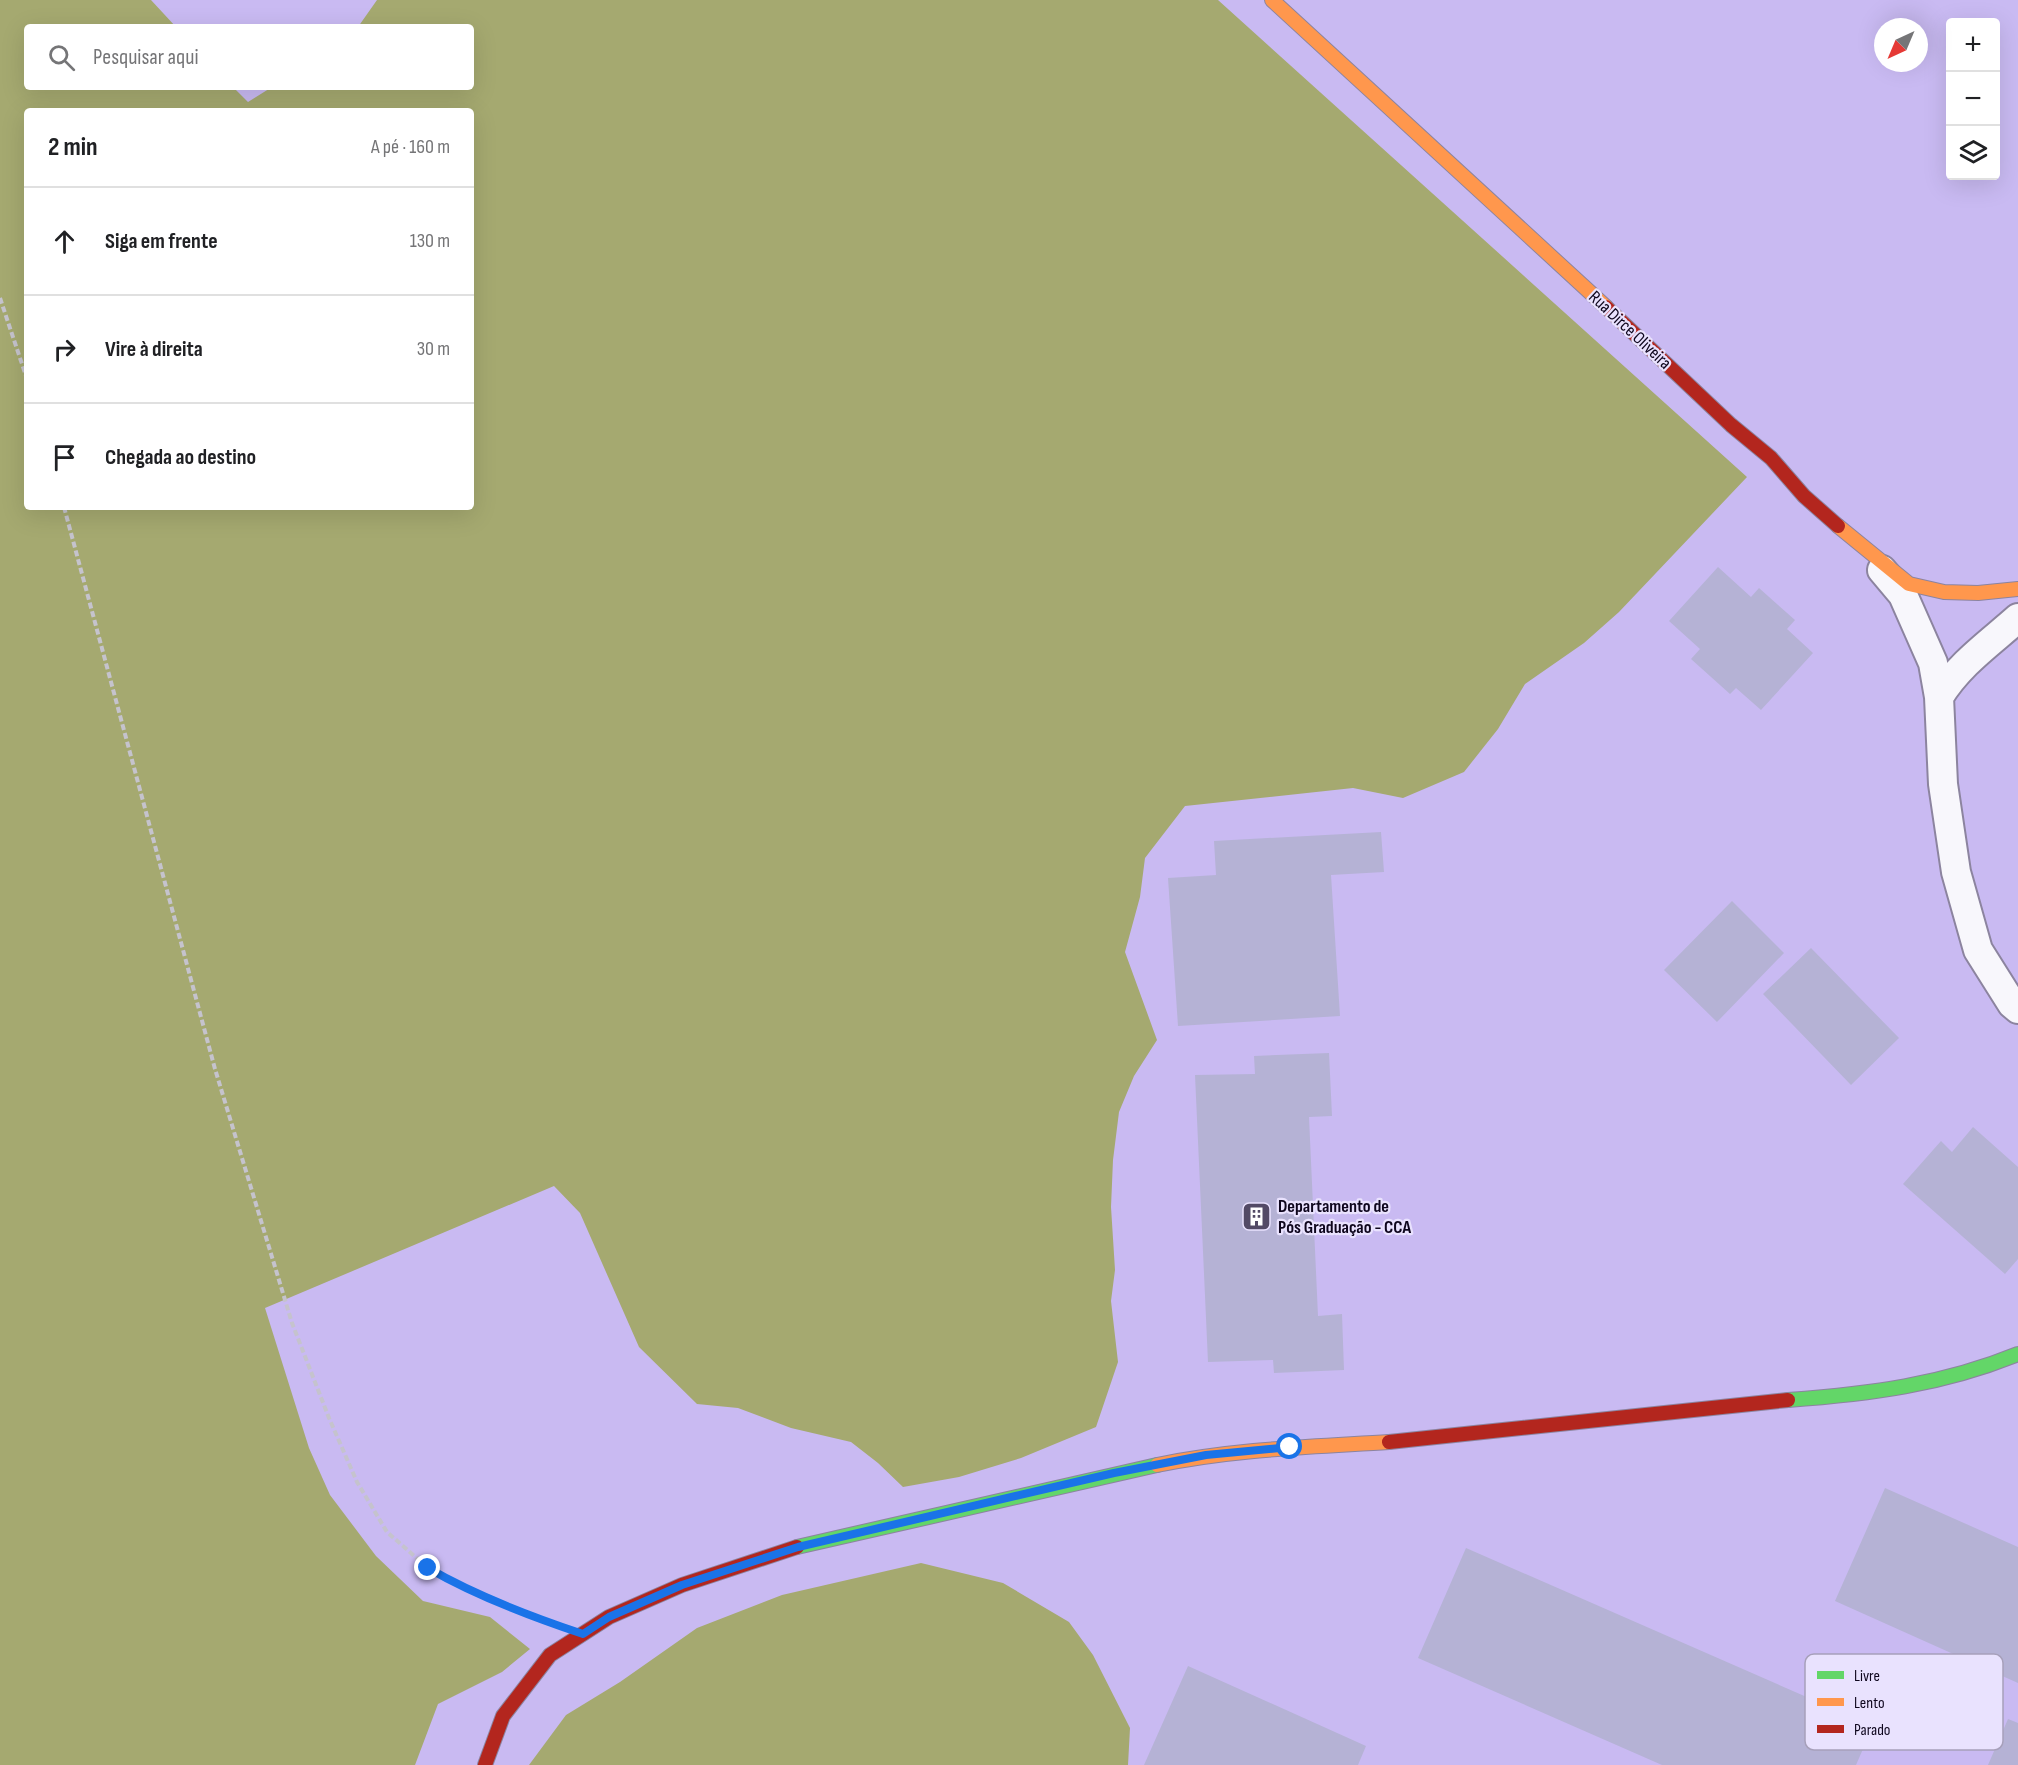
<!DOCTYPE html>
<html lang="pt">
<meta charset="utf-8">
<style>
body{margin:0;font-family:"Sofia Sans Condensed",sans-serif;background:#f6f6f6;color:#202124}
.controls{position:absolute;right:18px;top:18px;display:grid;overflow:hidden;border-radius:6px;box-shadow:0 6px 24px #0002}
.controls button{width:54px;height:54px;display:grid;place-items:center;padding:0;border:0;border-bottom:2px solid #e0e0e0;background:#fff;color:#202124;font:30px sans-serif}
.compass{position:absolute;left:1874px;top:18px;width:54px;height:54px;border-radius:50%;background:#fff;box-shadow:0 6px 24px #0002;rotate:224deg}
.stop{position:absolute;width:18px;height:18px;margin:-14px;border:4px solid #1a73e8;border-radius:50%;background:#fff}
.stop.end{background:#1a73e8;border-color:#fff;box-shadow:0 2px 6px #0008}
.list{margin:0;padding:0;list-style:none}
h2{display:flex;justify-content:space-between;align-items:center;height:78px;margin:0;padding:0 24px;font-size:26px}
h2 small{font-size:20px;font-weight:400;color:#757577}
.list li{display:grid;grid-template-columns:39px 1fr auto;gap:18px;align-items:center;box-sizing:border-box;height:108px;padding:0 24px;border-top:2px solid #e0e0e0}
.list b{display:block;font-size:22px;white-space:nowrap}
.list em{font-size:20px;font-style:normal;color:#757577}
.icon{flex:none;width:33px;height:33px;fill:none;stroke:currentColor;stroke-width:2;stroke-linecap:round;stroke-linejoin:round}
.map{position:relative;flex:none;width:2018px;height:1765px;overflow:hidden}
.search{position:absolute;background:#fff;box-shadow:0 6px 24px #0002;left:24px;top:24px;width:450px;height:66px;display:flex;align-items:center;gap:15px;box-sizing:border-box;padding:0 21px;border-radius:6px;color:#757577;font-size:22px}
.panel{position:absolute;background:#fff;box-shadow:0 6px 24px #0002;left:24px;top:108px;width:450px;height:402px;border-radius:6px}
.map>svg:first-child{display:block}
.built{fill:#c9baf2;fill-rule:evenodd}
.forest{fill:#a5a970;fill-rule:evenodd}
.building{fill:#b5b2d5}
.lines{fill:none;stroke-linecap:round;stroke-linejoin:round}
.street-casing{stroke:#8c849f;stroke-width:32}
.fast-casing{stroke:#8c849f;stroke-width:16}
.slow-casing{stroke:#8c849f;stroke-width:16}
.jam-casing{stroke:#8c849f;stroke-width:16}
.path{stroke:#c5c3cd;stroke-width:4;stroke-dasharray:6 3;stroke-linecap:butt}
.street{stroke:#f8f7fc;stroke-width:28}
.fast{stroke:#63d668;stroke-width:14}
.slow{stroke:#ff974d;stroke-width:14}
.jam{stroke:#b3261e;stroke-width:14}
.route{stroke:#1a73e8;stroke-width:8}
.labels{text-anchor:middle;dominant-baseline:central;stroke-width:4.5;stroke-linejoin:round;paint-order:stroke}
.street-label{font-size:18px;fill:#0e061d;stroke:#e9e2fe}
.poi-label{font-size:18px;font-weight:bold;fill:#0e061d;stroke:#e9e2fe;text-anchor:start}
.key{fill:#e9e2fe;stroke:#a7a0ba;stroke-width:1.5}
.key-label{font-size:16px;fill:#0e061d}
</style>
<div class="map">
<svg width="2018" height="1765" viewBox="0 0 2018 1765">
<rect width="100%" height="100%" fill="#d3c9ee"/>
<path class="built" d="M0,0H2018V1765H0ZM1950,22H1996V176H1950ZM27,27H471V87H27ZM1883,27H1919V63H1883ZM27,111H471V507H27Z"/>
<path class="forest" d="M0,0H151L176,27H27V87H233L248,102L272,87H471V27H358L377,0H1218L1747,477L1619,612L1584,643L1525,684L1498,729L1464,772L1403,798L1353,788L1185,806L1145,858L1140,897L1125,952L1157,1040L1134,1076L1119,1112L1113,1160L1111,1207L1115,1270L1111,1301L1118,1362L1096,1427L1021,1458L959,1477L903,1487L878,1463L851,1442L791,1428L738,1408L697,1404L639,1347L580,1213L554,1186L265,1308L309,1448L330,1495L376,1556L423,1601L490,1617L530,1649L502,1672L438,1704L415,1765H0ZM27,111H471V507H27Z
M921,1563L1003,1583L1069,1622L1093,1655L1130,1728L1128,1765H529L566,1715L620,1682L697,1628L782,1595Z"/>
<path class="building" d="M1718,567L1751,597L1759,588L1795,620L1787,629L1813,653L1761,710L1736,688L1730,694L1691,659L1700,649L1669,621Z
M1381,832L1384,872L1331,875L1340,1016L1178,1026L1168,878L1216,875L1214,841Z
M1732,901L1784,953L1717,1022L1664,970Z
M1811,948L1899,1038L1851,1085L1763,994Z
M1329,1053L1332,1116L1309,1117L1318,1316L1342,1314L1344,1370L1274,1373L1273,1360L1208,1362L1195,1075L1255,1074L1254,1056Z
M1973,1127L2018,1167V1259L2005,1274L1903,1184L1941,1141L1952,1152Z
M1885,1488L2018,1547V1683L1835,1601Z
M1466,1548L1873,1726L1856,1765H1662L1418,1658Z
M1188,1666L1366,1746L1358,1765H1144Z
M2008,1719L2018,1723V1765H1988Z"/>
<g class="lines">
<defs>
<path id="street" d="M1882,570L1903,595L1933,663L1939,697L1943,784L1956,872L1978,950L2012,1004L2018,1009
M1939,697C1959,664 1990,643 2018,618"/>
<path id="fast" d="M1788,1400C1869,1394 1942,1385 2018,1354
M797,1547L1157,1465"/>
<path id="slow" d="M1272,0L1606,307
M1838,526L1909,584L1944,592L1978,593L2018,589
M1157,1465C1235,1449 1309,1447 1389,1442"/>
<path id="jam" d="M1606,307L1731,425L1771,458L1804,496L1838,526
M1389,1442L1788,1400
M485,1765L503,1716L550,1655L609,1617L682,1585L797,1547"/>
</defs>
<use href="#street" class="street-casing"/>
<use href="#fast" class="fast-casing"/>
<use href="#slow" class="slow-casing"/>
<use href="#jam" class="jam-casing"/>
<path class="path" d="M0,298L27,379
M64,507L215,1069L292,1323L329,1418L357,1482L387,1532L428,1568L457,1585L540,1619"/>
<use href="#street" class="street"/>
<use href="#fast" class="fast"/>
<use href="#slow" class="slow"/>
<use href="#jam" class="jam"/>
</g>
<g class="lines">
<path class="route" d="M428,1568C476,1596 529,1616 583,1634L609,1617L682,1585L798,1547L1114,1473L1206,1455L1290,1447"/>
</g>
<defs>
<symbol id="building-square" viewBox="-11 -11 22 22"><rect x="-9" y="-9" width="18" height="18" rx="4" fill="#534a66" stroke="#e9e2fe"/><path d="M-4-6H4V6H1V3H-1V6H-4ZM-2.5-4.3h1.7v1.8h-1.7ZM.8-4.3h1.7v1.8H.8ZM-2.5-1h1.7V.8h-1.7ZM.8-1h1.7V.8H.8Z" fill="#fff"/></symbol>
</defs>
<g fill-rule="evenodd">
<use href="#building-square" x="1240" y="1200" width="33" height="33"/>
</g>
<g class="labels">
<g class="street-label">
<text transform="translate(1630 330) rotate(43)">Rua Dirce Oliveira</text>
</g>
<g class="poi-label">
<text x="1278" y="1206">Departamento de<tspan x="1278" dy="21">Pós Graduação - CCA</tspan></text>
</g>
</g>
<rect x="1805" y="1654" width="198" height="96" rx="9" class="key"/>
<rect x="1817" y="1671" width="27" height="8" fill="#63d668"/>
<rect x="1817" y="1698" width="27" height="8" fill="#ff974d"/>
<rect x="1817" y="1725" width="27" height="8" fill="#b3261e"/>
<g class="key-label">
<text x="1854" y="1681">Livre</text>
<text x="1854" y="1708">Lento</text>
<text x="1854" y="1735">Parado</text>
</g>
</svg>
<div class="controls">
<button>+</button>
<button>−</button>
<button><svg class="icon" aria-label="layers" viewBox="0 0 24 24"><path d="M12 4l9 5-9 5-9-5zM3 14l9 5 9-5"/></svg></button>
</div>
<svg class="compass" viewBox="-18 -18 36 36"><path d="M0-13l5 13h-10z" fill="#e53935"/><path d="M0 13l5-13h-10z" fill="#757577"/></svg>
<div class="stop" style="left:1290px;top:1447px"></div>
<div class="stop end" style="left:428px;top:1568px"></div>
<div class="search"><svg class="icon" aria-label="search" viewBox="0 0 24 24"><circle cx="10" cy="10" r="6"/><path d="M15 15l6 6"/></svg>Pesquisar aqui</div>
<section class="panel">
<h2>2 min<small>A pé · 160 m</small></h2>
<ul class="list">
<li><svg class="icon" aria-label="ahead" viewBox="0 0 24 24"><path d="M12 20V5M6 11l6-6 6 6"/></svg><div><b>Siga em frente</b></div><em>130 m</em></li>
<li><svg class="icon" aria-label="right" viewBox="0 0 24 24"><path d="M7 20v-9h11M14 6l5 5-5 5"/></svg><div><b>Vire à direita</b></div><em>30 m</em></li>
<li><svg class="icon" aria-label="arrive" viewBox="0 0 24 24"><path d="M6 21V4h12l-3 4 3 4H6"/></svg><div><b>Chegada ao destino</b></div></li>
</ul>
</section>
</div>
